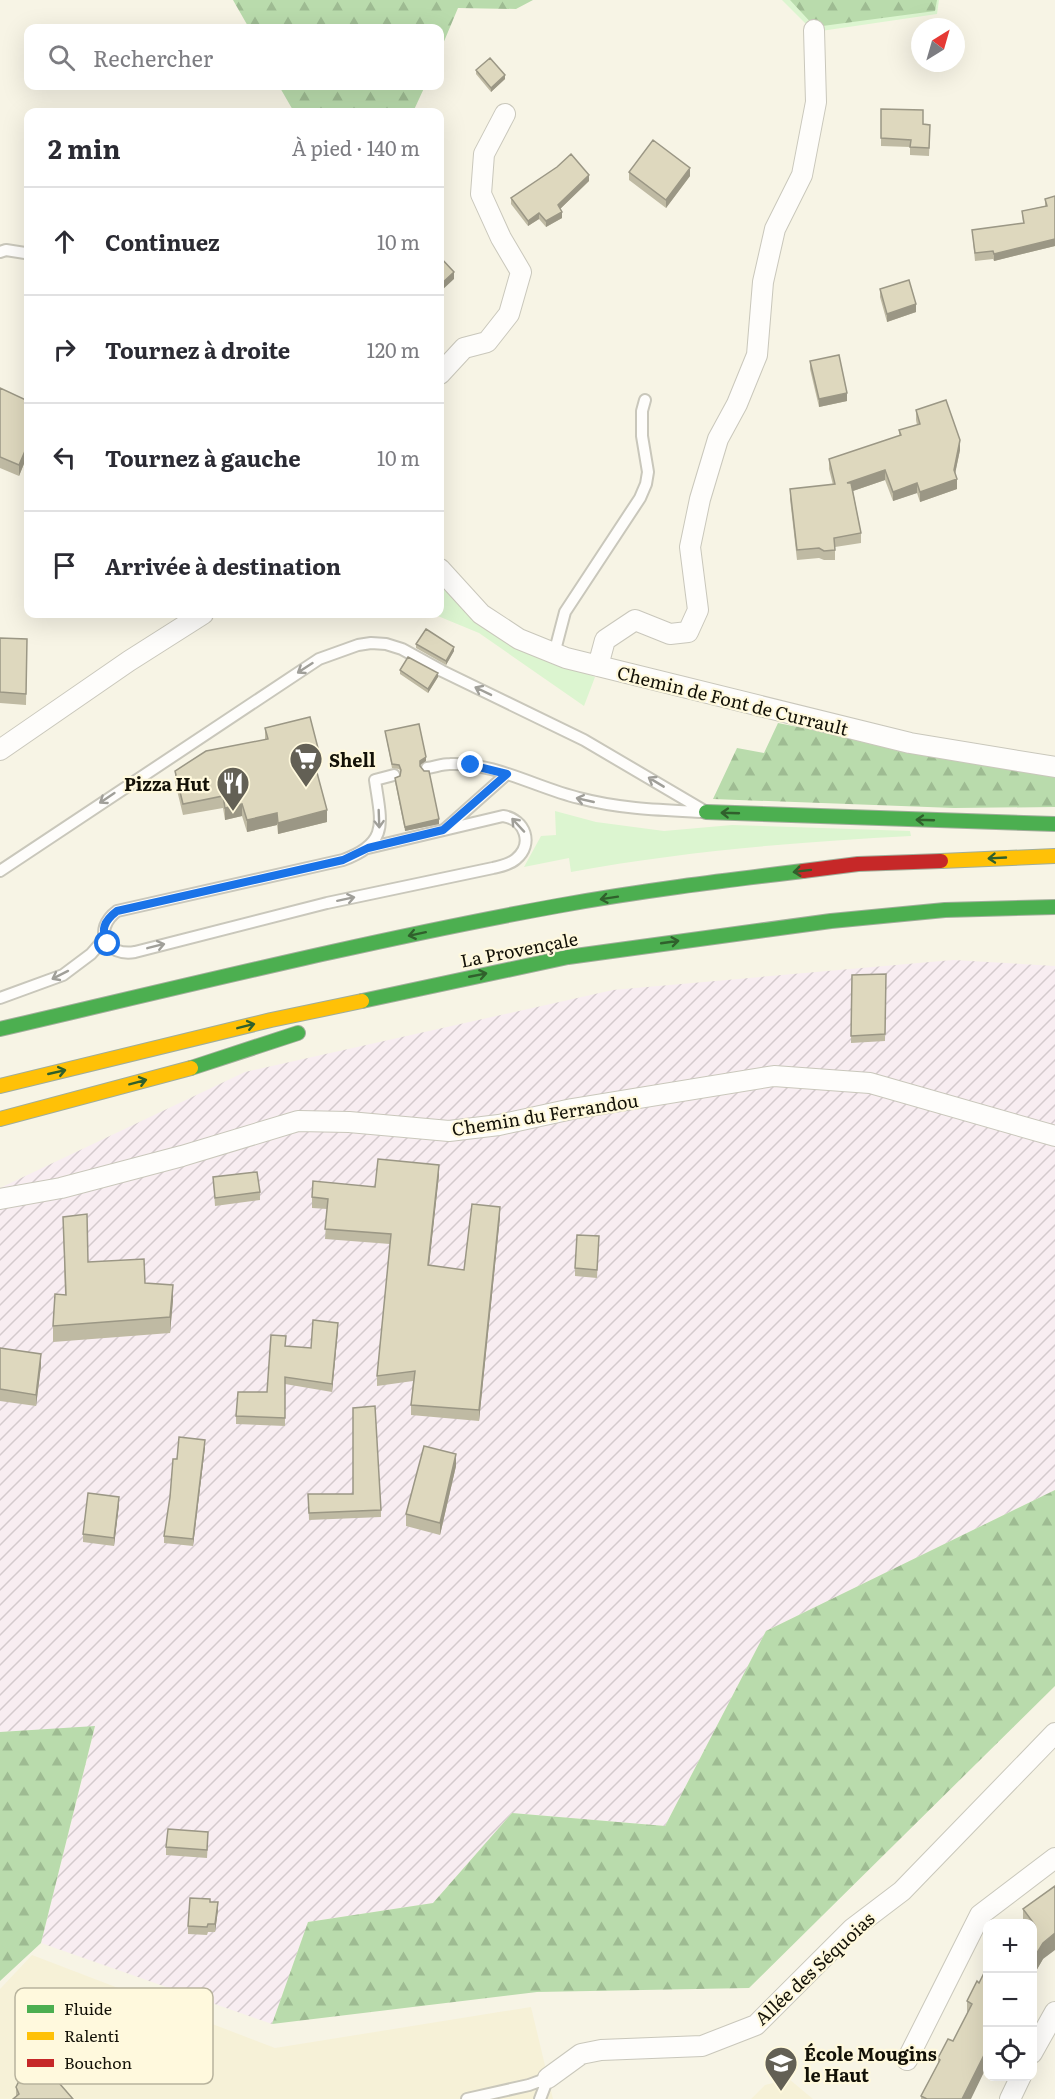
<!DOCTYPE html>
<html lang="fr">
<meta charset="utf-8">
<style>
body{margin:0;font-family:Literata,serif;background:#f2f2f3;color:#2b2b33}
.controls{position:absolute;right:18px;bottom:18px;display:grid;overflow:hidden;border-radius:12px;box-shadow:0 6px 24px #0002}
.controls button{width:54px;height:54px;display:grid;place-items:center;padding:0;border:0;border-bottom:2px solid #e1e1e2;background:#fff;color:#2b2b33;font:30px sans-serif}
.compass{position:absolute;left:911px;top:18px;width:54px;height:54px;border-radius:50%;background:#fff;box-shadow:0 6px 24px #0002;rotate:37deg}
.stop{position:absolute;width:18px;height:18px;margin:-14px;border:4px solid #1a73e8;border-radius:50%;background:#fff}
.stop.end{background:#1a73e8;border-color:#fff;box-shadow:0 2px 6px #0008}
.list{margin:0;padding:0;list-style:none}
h2{display:flex;justify-content:space-between;align-items:center;height:78px;margin:0;padding:0 24px;font-size:26px}
h2 small{font-size:20px;font-weight:400;color:#7c7c81}
.list li{display:grid;grid-template-columns:39px 1fr auto;gap:18px;align-items:center;box-sizing:border-box;height:108px;padding:0 24px;border-top:2px solid #e1e1e2}
.list b{display:block;font-size:22px;white-space:nowrap}
.list em{font-size:20px;font-style:normal;color:#7c7c81}
.icon{flex:none;width:33px;height:33px;fill:none;stroke:currentColor;stroke-width:2;stroke-linecap:round;stroke-linejoin:round}
.map{position:relative;flex:none;width:1055px;height:2099px;overflow:hidden}
.search{position:absolute;background:#fff;box-shadow:0 6px 24px #0002;left:24px;top:24px;width:420px;height:66px;display:flex;align-items:center;gap:15px;box-sizing:border-box;padding:0 21px;border-radius:12px;color:#7c7c81;font-size:22px}
.panel{position:absolute;background:#fff;box-shadow:0 6px 24px #0002;left:24px;top:108px;width:420px;height:510px;border-radius:12px}
.map>svg:first-child{display:block}
.built{fill:#f6f1d7}
.industrial{fill:url(#industrial-furrows)}
.green{fill:#dcf5d0}
.forest{fill:url(#forest-firs)}
.lines{fill:none;stroke-linecap:round;stroke-linejoin:round}
.lane-casing{stroke:#c9c7bb;stroke-width:14}
.street-casing{stroke:#c9c7bb;stroke-width:22}
.fast-casing{stroke:#a0ad9a;stroke-width:16}
.slow-casing{stroke:#a0ad9a;stroke-width:16}
.jam-casing{stroke:#a0ad9a;stroke-width:16}
.lane{stroke:#fefdfb;stroke-width:10}
.street{stroke:#fefdfb;stroke-width:20}
.fast{stroke:#4caf50;stroke-width:14}
.slow{stroke:#ffc107;stroke-width:14}
.jam{stroke:#c62828;stroke-width:14}
.wall{fill:#bfbaa3}
.shaded-wall{fill:#9b9785}
.building{fill:#ded8be;stroke:#9b9785;stroke-width:1.5}
.oneway{stroke:#a09f99}
.oneway2{stroke:#30602c}
.route{stroke:#1a73e8;stroke-width:8}
.labels{text-anchor:middle;dominant-baseline:central;stroke-width:4.5;stroke-linejoin:round;paint-order:stroke}
.street-label{font-size:18px;fill:#131107;stroke:#fff9dd}
.poi-label{font-size:18px;font-weight:bold;fill:#131107;stroke:#fff9dd;text-anchor:start}
.key{fill:#fff9dd;stroke:#b8b39d;stroke-width:1.5}
.key-label{font-size:16px;fill:#131107}
</style>
<div class="map">
<svg width="1055" height="2099" viewBox="0 0 1055 2099">
<defs>
<pattern id="industrial-furrows" width="10" height="10" patternUnits="userSpaceOnUse" patternTransform="scale(1.5)"><rect width="10" height="10" fill="#f8edf1"/><path d="M-1 1l2-2M0 10L10 0M9 11l2-2" fill="none" stroke="#d4cacd"/></pattern>
<pattern id="forest-firs" width="22" height="20" patternUnits="userSpaceOnUse" patternTransform="scale(1.5)"><rect width="22" height="20" fill="#b9dbac"/><path d="M5 1l3.5 6h-7zM16 11l3.5 6h-7z" fill="#9ebb92"/></pattern>
</defs>
<rect width="100%" height="100%" fill="#f7f4e5"/>
<path class="built" d="M32,1955L275,2048L531,2007L553,2099H0V1989Z
M789,2079L813,2099H751L765,2085Z"/>
<path class="industrial" d="M953,960L1055,966V1490L766,1631L665,1826L512,1813L433,1903L308,1922L272,2024L41,1943L95,1727L0,1732V1188L245,1072L613,990Z"/>
<path class="green" d="M782,0H939L937,14L814,32Z
M440,580L543,658L595,677L584,706L479,633L433,614H440Z
M555,811L596,822L664,831L732,825L910,831L911,836C797,842 683,851 571,872L569,858L524,867L541,836L556,835Z"/>
<path class="forest" d="M233,0H533L516,9L458,8L440,51V28H249Z
M790,0H937L935,11L815,27Z
M279,86H425L413,112H294Z
M778,723L1022,772L1055,776V807L954,808L713,799L737,748L764,753Z
M1055,1490V1686L749,1988L537,1992L272,2024L308,1922L433,1903L512,1813L665,1826L766,1631Z
M95,1726L41,1943L0,1981V1732Z"/>
<g class="lines">
<defs>
<path id="lane" d="M0,252L6,250L25,253
M554,654L565,612L640,498L646,484L648,472L642,436V411L645,400
M427,768C435,767 442,764 450,764C494,762 537,788 579,798C620,809 661,810 703,812
M444,830L507,774
M368,848L503,816C525,819 534,844 516,859C509,865 501,866 493,868L327,903L135,952C106,957 92,930 117,911L343,860C390,843 381,822 375,780L394,775
M0,871L319,659L358,645L371,643L386,644L402,649L442,671L584,740L703,810
M0,998L63,975L91,954L105,938
M467,2099L529,2085L548,2078
M540,2099L548,2078"/>
<path id="street" d="M440,374L464,348L487,342L509,314L521,272L501,238L481,194L484,154L505,114
M440,569L481,614L519,639L566,658L910,743L1055,767
M598,666L605,640L635,620L670,634L688,632L698,610L690,547L700,499L718,439L737,404L757,355L763,282L775,229L802,175L816,102L814,30
M0,750L129,661L203,614
M0,1199L61,1188L182,1156L298,1121L349,1122L449,1131L499,1125L572,1109L774,1076L870,1083L1055,1136
M1032,2053L1055,2012
M907,2060L980,1915L1055,1858
M548,2078L581,2054L601,2050L702,2046L756,2025L852,1929L902,1891L1055,1733
M1010,2099L1021,2076"/>
<path id="fast" d="M706,812L1055,824
M362,1001L568,957L831,921L945,910L1055,907
M0,1029C185,986 370,940 557,906C639,891 721,881 803,871
M191,1068L298,1033"/>
<path id="slow" d="M941,861L1055,856
M0,1086L271,1020L362,1001
M0,1119L191,1068"/>
<path id="jam" d="M803,871L858,864L941,861"/>
</defs>
<use href="#lane" class="lane-casing"/>
<use href="#street" class="street-casing"/>
<use href="#fast" class="fast-casing"/>
<use href="#slow" class="slow-casing"/>
<use href="#jam" class="jam-casing"/>
<use href="#lane" class="lane"/>
<use href="#street" class="street"/>
<use href="#fast" class="fast"/>
<use href="#slow" class="slow"/>
<use href="#jam" class="jam"/>
</g>
<path class="wall" d="M476,70L505,79L491,92L476,74Z
M881,109L923,124L930,132L929,156L910,155V147L881,146Z
M629,172L690,176L666,208L629,180Z
M589,181L560,209L562,218L546,227L539,219L528,226L511,204V198Z
M1055,196V246L994,261L993,259L975,261L972,230L1023,223L1022,211L1045,206V199Z
M880,289L916,312L887,322L880,297Z
M810,361L847,401L819,407L810,369Z
M0,388L28,406V454L19,476L0,468Z
M916,410L960,450L955,473L957,489L920,502L917,493L893,501L885,480L853,491L861,533V543L835,547V560H824L819,558L797,560L790,499V489L833,485L829,469V459L899,436V430L917,425L916,420Z
M0,638L27,639L26,705L0,703Z
M416,644L454,651L446,665L416,648Z
M400,670L438,677L428,693L400,674Z
M265,728L319,764L315,765L327,822L278,834L277,825L247,832L242,816L225,820L223,808L183,815L175,782V771L265,740Z
M385,731L426,761L420,765V766L439,824L405,831L395,782V778L400,776L401,772L399,769L392,768Z
M886,974L885,1041L851,1043L852,975Z
M439,1175L429,1265L464,1270L500,1217L479,1421L411,1415V1405L413,1381L377,1386V1376L390,1244L325,1239L327,1209L312,1208V1197Z
M213,1177L260,1192V1200L215,1206Z
M63,1217L88,1262L145,1283L173,1300L170,1333L53,1342V1326L65,1295Z
M599,1236L597,1278L575,1276V1268Z
M338,1330L332,1392L285,1384V1426L236,1424V1416L267,1392L286,1346L311,1348Z
M0,1348L41,1366L36,1406L0,1401Z
M205,1447L193,1546L164,1543V1536L177,1459Z
M456,1466L440,1535L406,1526V1514Z
M308,1494H353L381,1510V1517L309,1520Z
M119,1505L114,1546L83,1542V1534Z
M208,1840L207,1858L166,1855V1847Z
M1055,1886L1043,1959L1032,1978V1923H1023V1909Z
M210,1902L218,1910L215,1932H208L207,1935L188,1934V1926Z
M977,1981L971,2099H921V2096L938,2064V2058L953,2041L967,2014V2001Z
M16,2087L73,2099L16,2097Z"/>
<path class="shaded-wall" d="M505,75V79L491,92V88Z
M690,168V176L666,208V200Z
M589,175V181L558,211V205Z
M562,212V218L546,227V221Z
M539,213V219L528,226V221Z
M1055,239V246L994,261V254Z
M454,272V279L440,292V285Z
M916,304V312L887,322V314Z
M847,393V401L819,407V399Z
M960,440V450L954,479V470Z
M28,444V454L19,476V465Z
M885,470V480L847,493V483Z
M957,479V489L920,502V492Z
M917,483V493L893,501V492Z
M454,647V651L446,665V661Z
M438,673V677L428,693V689Z
M319,752V764L312,766V754Z
M426,757V761L420,765V761Z
M242,804V816L225,820V808Z
M327,810V822L278,834V823Z
M277,813V825L247,832V820Z
M439,819V824L405,831V827Z
M439,1165V1175L428,1275V1265Z
M500,1207V1217L479,1421V1410Z
M173,1285V1300L170,1333V1317Z
M338,1323V1330L332,1392V1384Z
M41,1354V1366L36,1406V1395Z
M205,1440V1447L193,1546V1539Z
M456,1454V1466L440,1535V1523Z
M119,1497V1505L114,1546V1538Z
M218,1902V1910L215,1932V1924Z
M1055,1933V1950L1043,1959L1032,1978V1961L1043,1943Z
M987,2049V2066L971,2099H962Z"/>
<path class="building" d="M490,58L505,75L491,88L476,70Z
M881,109L923,110V124L930,125L929,148L910,147L911,140L881,138Z
M653,140L690,168L666,200L629,172Z
M571,154L589,175L558,205L562,212L546,221L539,213L528,221L511,198L557,167Z
M1055,196V239L994,254L993,251L975,253L972,230L1024,223L1022,211L1047,206L1045,199Z
M440,257L454,272L440,285Z
M909,280L916,304L887,314L880,289Z
M839,355L847,393L819,399L810,361Z
M0,388L26,400L28,406V444L19,465L0,457Z
M946,400L960,440L954,470L957,479L920,492L917,483L893,492L885,470L847,483H851L861,533L834,538L835,550L824,551L819,548L797,550L790,489L835,484L829,459L901,435L899,430L920,424L916,410Z
M426,629L454,647L446,661L416,644Z
M0,638L27,639L26,694L0,692Z
M408,657L438,673L428,689L400,670Z
M310,717L319,752L312,754L327,810L278,823L277,813L247,820L242,804L225,808L223,796L183,804L175,771L206,751L268,739L265,728Z
M419,724L426,757L420,761V766L424,771H429L439,819L405,827L395,778L400,776L401,770L399,765L392,764L385,731Z
M886,974L885,1034L851,1036L852,975Z
M378,1159L439,1165L428,1265L464,1270L472,1204L500,1207L479,1410L411,1405L415,1371L377,1376L391,1234L325,1229L328,1199L312,1197L313,1181L375,1187Z
M257,1172L260,1192L215,1198L213,1177Z
M87,1214L88,1262L144,1259L145,1283L173,1285L170,1317L53,1326L55,1294L66,1295L63,1217Z
M577,1235L599,1236L597,1270L575,1268Z
M313,1320L338,1323L332,1384L285,1377V1418L236,1416L238,1392H267L271,1335L286,1336L285,1346L311,1348Z
M0,1348L41,1354L36,1395L0,1389Z
M375,1406L381,1510L309,1513L308,1494H353V1408Z
M179,1437L205,1440L193,1539L164,1536L170,1497L173,1459H177Z
M424,1446L456,1454L440,1523L406,1514Z
M88,1493L119,1497L114,1538L83,1534Z
M168,1829L208,1832L207,1850L166,1847Z
M1055,1886V1933L1043,1943L1032,1961V1927L1035,1925L1023,1909Z
M190,1898L210,1899V1902H218L215,1924H208L207,1927L188,1926Z
M987,1967V2049L962,2099H927L921,2096L940,2060L938,2058L948,2039L953,2041L972,2004L967,2001L977,1981L979,1983Z
M33,2053L73,2099H13L19,2094L16,2087Z"/>
<defs><path id="oneway-shaft" d="M-6 0H5M1.5-3L5.5 0L1.5 3" fill="none" stroke-width="1.6" stroke-linecap="round" stroke-linejoin="round" transform="scale(1.5)"/></defs>
<g class="oneway">
<use href="#oneway-shaft" transform="translate(305 668) rotate(147)"/>
<use href="#oneway-shaft" transform="translate(483 691) rotate(-154)"/>
<use href="#oneway-shaft" transform="translate(656 782) rotate(-149)"/>
<use href="#oneway-shaft" transform="translate(107 798) rotate(146)"/>
<use href="#oneway-shaft" transform="translate(585 800) rotate(-167)"/>
<use href="#oneway-shaft" transform="translate(379 819) rotate(88)"/>
<use href="#oneway-shaft" transform="translate(518 825) rotate(-133)"/>
<use href="#oneway-shaft" transform="translate(346 899) rotate(-12)"/>
<use href="#oneway-shaft" transform="translate(156 946) rotate(-14)"/>
<use href="#oneway-shaft" transform="translate(60 975) rotate(153)"/>
</g>
<g class="oneway2">
<use href="#oneway-shaft" transform="translate(730 813) rotate(-178)"/>
<use href="#oneway-shaft" transform="translate(925 820) rotate(-178)"/>
<use href="#oneway-shaft" transform="translate(997 858) rotate(177)"/>
<use href="#oneway-shaft" transform="translate(802 871) rotate(173)"/>
<use href="#oneway-shaft" transform="translate(609 898) rotate(171)"/>
<use href="#oneway-shaft" transform="translate(417 934) rotate(168)"/>
<use href="#oneway-shaft" transform="translate(670 942) rotate(-8)"/>
<use href="#oneway-shaft" transform="translate(478 975) rotate(-11)"/>
<use href="#oneway-shaft" transform="translate(246 1026) rotate(-14)"/>
<use href="#oneway-shaft" transform="translate(57 1072) rotate(-13)"/>
<use href="#oneway-shaft" transform="translate(138 1082) rotate(-15)"/>
</g>
<g class="lines">
<path class="route" d="M108,944C100,930 104,921 117,911L343,860L368,848L443,830L507,774L471,765"/>
</g>
<defs>
<symbol id="supermarket-pin" viewBox="-11 -11 22 30"><path d="M0 17L-7.5 6A9.5 9.5 0 1 1 7.5 6Z" fill="#636055" stroke="#fff9dd"/><path d="M-6-5.5h2.5l.6 2H6L4.5 2H-2.5L-4.4-4H-6ZM-1.5 3.2a1.3 1.3 0 1 0 .1 0ZM3 3.2a1.3 1.3 0 1 0 .1 0Z" fill="#fff"/></symbol>
<symbol id="restaurant-pin" viewBox="-11 -11 22 30"><path d="M0 17L-7.5 6A9.5 9.5 0 1 1 7.5 6Z" fill="#636055" stroke="#fff9dd"/><path d="M-5-6h1v4h1v-4h1v4h1v-4h1v5L-1.5 .5V6h-2V.5L-5-1ZM5-6V6H3V1.5H1.5Q1.5-4 5-6Z" fill="#fff"/></symbol>
<symbol id="school-pin" viewBox="-11 -11 22 30"><path d="M0 17L-7.5 6A9.5 9.5 0 1 1 7.5 6Z" fill="#636055" stroke="#fff9dd"/><path d="M0-5L7-2L0 1L-7-2ZM-4 1L0 2.5L4 1V4Q0 6-4 4Z" fill="#fff"/></symbol>
</defs>
<g fill-rule="evenodd">
<use href="#supermarket-pin" x="287" y="740" width="38" height="52"/>
<use href="#restaurant-pin" x="214" y="764" width="38" height="52"/>
<use href="#school-pin" x="762" y="2044" width="38" height="52"/>
</g>
<g class="labels">
<g class="street-label">
<text transform="translate(733 700) rotate(14)">Chemin de Font de Currault</text>
<text transform="translate(519 949) rotate(-11)">La Provençale</text>
<text transform="translate(545 1114) rotate(-9)">Chemin du Ferrandou</text>
<text transform="translate(814 1968) rotate(-43)">Allée des Séquoias</text>
</g>
<g class="poi-label">
<text x="329" y="759">Shell</text>
<text x="210" y="783" text-anchor="end">Pizza Hut</text>
<text x="804" y="2053">École Mougins<tspan x="804" dy="21">le Haut</tspan></text>
</g>
</g>
<rect x="15" y="1988" width="198" height="96" rx="9" class="key"/>
<rect x="27" y="2005" width="27" height="8" fill="#4caf50"/>
<rect x="27" y="2032" width="27" height="8" fill="#ffc107"/>
<rect x="27" y="2059" width="27" height="8" fill="#c62828"/>
<g class="key-label">
<text x="64" y="2015">Fluide</text>
<text x="64" y="2042">Ralenti</text>
<text x="64" y="2069">Bouchon</text>
</g>
</svg>
<div class="controls">
<button>+</button>
<button>−</button>
<button><svg class="icon" aria-label="locate" viewBox="0 0 24 24"><circle cx="12" cy="12" r="6"/><path d="M12 2v4M12 18v4M2 12h4M18 12h4"/></svg></button>
</div>
<svg class="compass" viewBox="-18 -18 36 36"><path d="M0-13l5 13h-10z" fill="#e53935"/><path d="M0 13l5-13h-10z" fill="#7c7c81"/></svg>
<div class="stop" style="left:108px;top:944px"></div>
<div class="stop end" style="left:471px;top:765px"></div>
<div class="search"><svg class="icon" aria-label="search" viewBox="0 0 24 24"><circle cx="10" cy="10" r="6"/><path d="M15 15l6 6"/></svg>Rechercher</div>
<section class="panel">
<h2>2 min<small>À pied · 140 m</small></h2>
<ul class="list">
<li><svg class="icon" aria-label="ahead" viewBox="0 0 24 24"><path d="M12 20V5M6 11l6-6 6 6"/></svg><div><b>Continuez</b></div><em>10 m</em></li>
<li><svg class="icon" aria-label="right" viewBox="0 0 24 24"><path d="M7 20v-9h11M14 6l5 5-5 5"/></svg><div><b>Tournez à droite</b></div><em>120 m</em></li>
<li><svg class="icon" aria-label="left" viewBox="0 0 24 24"><path d="M17 20v-9H6M10 6l-5 5 5 5"/></svg><div><b>Tournez à gauche</b></div><em>10 m</em></li>
<li><svg class="icon" aria-label="arrive" viewBox="0 0 24 24"><path d="M6 21V4h12l-3 4 3 4H6"/></svg><div><b>Arrivée à destination</b></div></li>
</ul>
</section>
</div>
